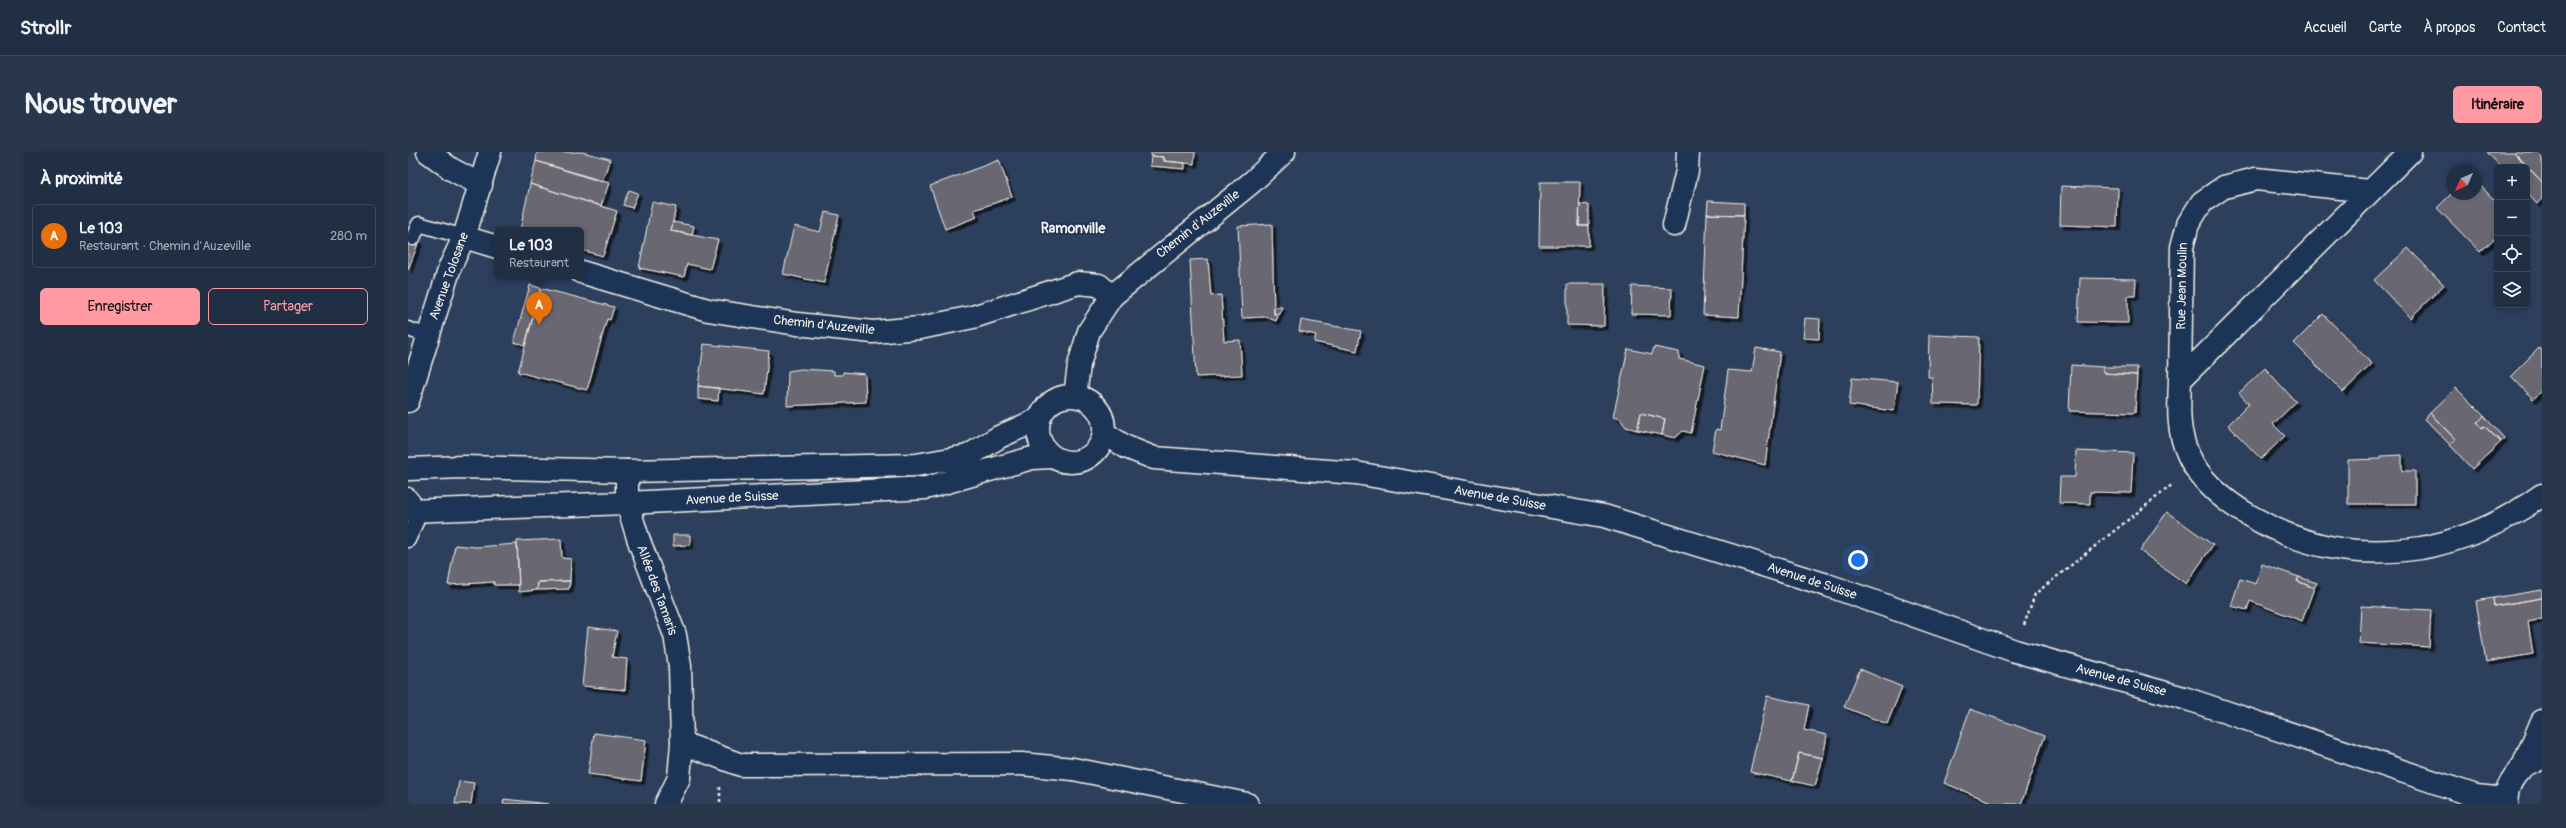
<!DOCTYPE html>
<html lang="fr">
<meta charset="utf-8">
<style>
body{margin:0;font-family:Pangolin,sans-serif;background:#29374c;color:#f1f3f6}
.controls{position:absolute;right:12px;top:12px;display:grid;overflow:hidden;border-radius:6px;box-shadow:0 2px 6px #0003}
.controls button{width:36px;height:36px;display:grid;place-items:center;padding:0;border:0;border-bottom:1px solid #3e4a5e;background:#212f45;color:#f1f3f6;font:20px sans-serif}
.compass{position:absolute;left:2038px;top:12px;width:36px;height:36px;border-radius:50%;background:#212f45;box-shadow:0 2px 6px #0003;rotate:225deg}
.you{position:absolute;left:1450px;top:408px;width:14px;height:14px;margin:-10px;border:3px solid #fff;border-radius:50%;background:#1a73e8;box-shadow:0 0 0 6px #1a73e833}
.badge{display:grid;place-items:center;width:26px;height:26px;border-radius:50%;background:#ff9aa2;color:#fff;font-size:13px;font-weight:700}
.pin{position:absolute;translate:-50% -33px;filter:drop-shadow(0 1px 2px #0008)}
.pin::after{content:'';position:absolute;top:21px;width:14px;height:12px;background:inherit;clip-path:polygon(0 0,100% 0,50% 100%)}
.popup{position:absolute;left:86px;top:75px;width:90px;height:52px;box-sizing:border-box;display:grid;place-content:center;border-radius:6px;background:#212f45;filter:drop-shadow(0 1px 3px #0005);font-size:13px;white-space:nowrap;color:#a2a9b3}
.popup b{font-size:15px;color:#f1f3f6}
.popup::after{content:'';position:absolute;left:50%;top:100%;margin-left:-8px;border:8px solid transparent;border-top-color:#212f45}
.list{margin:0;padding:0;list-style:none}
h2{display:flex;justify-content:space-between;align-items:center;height:52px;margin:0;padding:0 16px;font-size:17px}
h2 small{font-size:13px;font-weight:400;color:#a2a9b3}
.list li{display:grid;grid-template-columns:26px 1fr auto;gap:12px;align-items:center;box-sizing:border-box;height:64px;margin:0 8px 8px;padding:0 8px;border:1px solid #3e4a5e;border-radius:6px}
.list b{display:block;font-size:15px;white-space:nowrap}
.list p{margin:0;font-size:13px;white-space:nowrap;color:#a2a9b3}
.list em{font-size:13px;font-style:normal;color:#a2a9b3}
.actions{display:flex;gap:8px;padding:12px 16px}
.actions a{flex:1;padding:9px 0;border:1px solid #ff9aa2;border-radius:6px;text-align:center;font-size:14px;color:#ff9aa2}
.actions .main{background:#ff9aa2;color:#111}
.icon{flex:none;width:22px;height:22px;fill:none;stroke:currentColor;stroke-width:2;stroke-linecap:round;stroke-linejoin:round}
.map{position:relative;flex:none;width:2134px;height:652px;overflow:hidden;border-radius:6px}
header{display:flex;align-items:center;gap:24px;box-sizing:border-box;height:56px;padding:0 20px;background:#212f45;border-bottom:1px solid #3e4a5e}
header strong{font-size:19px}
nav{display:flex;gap:22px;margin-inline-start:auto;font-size:14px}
.intro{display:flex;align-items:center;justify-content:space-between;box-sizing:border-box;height:96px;padding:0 24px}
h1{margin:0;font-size:28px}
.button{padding:10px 18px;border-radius:6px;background:#ff9aa2;color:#111;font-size:14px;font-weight:700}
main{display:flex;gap:24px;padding:0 24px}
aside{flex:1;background:#212f45;border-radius:6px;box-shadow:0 2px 6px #0003}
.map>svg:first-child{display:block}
.building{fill:#696772;stroke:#f4f1e8;filter:url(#shadow)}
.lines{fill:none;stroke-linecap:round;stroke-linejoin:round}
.lane-casing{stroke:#f4f1e8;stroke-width:17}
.street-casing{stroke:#f4f1e8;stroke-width:25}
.secondary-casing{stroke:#f4f1e8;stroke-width:25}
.path{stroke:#f4f1e8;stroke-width:2.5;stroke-dasharray:3 3;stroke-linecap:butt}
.lane{stroke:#1d3557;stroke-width:14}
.street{stroke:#1d3557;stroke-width:22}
.secondary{stroke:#1d3557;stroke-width:22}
.labels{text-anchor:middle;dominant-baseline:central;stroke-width:3.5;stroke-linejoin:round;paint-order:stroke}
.street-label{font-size:13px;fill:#f4f1e8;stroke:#1d3557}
.neighbourhood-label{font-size:14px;font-weight:bold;fill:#f4f1e8;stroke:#1d3557}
</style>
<header>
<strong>Strollr</strong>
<nav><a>Accueil</a><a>Carte</a><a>À propos</a><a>Contact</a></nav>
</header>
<div class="intro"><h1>Nous trouver</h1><a class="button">Itinéraire</a></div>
<main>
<aside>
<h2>À proximité<small></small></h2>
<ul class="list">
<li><span class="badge" style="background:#e8710a">A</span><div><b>Le 103</b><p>Restaurant · Chemin d'Auzeville</p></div><em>280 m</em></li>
</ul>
<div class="actions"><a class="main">Enregistrer</a><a>Partager</a></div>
</aside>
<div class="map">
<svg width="2134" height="652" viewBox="0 0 2134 652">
<defs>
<filter id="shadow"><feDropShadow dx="3.5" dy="3.5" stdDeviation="0" flood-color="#0009"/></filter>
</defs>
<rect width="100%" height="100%" fill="#2c3f5c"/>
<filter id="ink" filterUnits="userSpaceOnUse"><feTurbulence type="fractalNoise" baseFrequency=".025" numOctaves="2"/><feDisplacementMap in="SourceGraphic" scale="8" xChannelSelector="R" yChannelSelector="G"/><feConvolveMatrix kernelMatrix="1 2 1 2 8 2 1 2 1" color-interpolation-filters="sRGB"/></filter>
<g filter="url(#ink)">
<path class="building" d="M129,0H174L202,7L194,30L128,9Z
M743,0H787L786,12L756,9V5L743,4Z
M2079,0H2106L2134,30V47L2129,52L2119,41V15H2093Z
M2106,0H2134V30Z
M743,4L756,5V9L777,11V17L742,14Z
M591,8L604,45L566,58L569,65L537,77L522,34Z
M128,9L201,31L193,54L122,32Z
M2068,29L2089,51V84L2072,100L2029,56L2044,41L2068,42Z
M1132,30H1172L1171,74H1181V94H1131Z
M122,32L209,59L195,104L173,98V78H112Z
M1653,34L1710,36L1709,75L1652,73Z
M221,38L230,41L224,56L215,53Z
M1300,49L1336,51V63L1299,62Z
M244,50L268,55L263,79L310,88L302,117L279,112L276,125L231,116Z
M1172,52L1181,53V74H1171Z
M417,60L431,63L416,131L375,122L386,74L412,80Z
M1299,62L1336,63L1331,165L1295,163Z
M265,70L286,74L284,83L263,79Z
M864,72L866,162H871L868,169L858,165L834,166L830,74Z
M0,84L11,89L0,118Z
M2000,96L2036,133L2002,166L1966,128Z
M800,107L803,144L813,143L816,189L832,188L834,223L788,225L782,108Z
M1672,126L1728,127L1727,144H1720V171L1670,170Z
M1159,132H1197L1196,174L1159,173Z
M122,133L133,136L117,193L106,190Z
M1224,134L1264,136L1263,163L1223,162Z
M133,136L206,155L202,168L199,167L179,238L110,220Z
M866,155H874L871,162H866Z
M1915,162L1964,212L1935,240L1886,191Z
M1397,166L1412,167L1411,187L1395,186Z
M893,168L953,179L949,199L906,190L908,183L891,179Z
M1521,183L1571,185L1569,253L1525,252L1524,225H1520Z
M296,192L361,199L356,242L290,234Z
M1246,195L1271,200V207L1297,213L1283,281L1275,279L1267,286L1254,283L1257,267L1233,261L1229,278L1218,275L1212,267L1205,265L1220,197L1244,202Z
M1348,196L1372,200L1357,313L1304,299L1308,277L1312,278L1320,218L1344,220Z
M2131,196L2134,199V239L2125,247L2103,224Z
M1663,213L1695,215V221L1729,223L1727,261L1661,259Z
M1695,215H1729V223L1695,221Z
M1857,216L1888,250L1865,272L1877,284L1853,307L1820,273L1841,252L1831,241Z
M393,217L426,219V223H435V220L457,222L458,250L379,254L380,219Z
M1444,226L1490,230L1486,259L1441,253Z
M290,234L311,236L310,249L290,247Z
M2048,236L2076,264L2069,271L2073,276L2076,274L2093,290L2064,317L2042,293L2047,287L2022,261Z
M1233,261L1257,267L1254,283L1229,278Z
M2022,261L2047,287L2042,293L2017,267Z
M2076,264L2096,286L2093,290L2076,274L2073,276L2069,271Z
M1668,299L1725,301L1723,341L1682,340V352L1651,351L1652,325H1667Z
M1994,303V319H2007V352H1940V308L1973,307V304Z
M1759,360L1805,393L1778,432L1732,399Z
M265,383H282V393L265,394Z
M153,387L154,406L163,407L162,429L130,430L129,438L111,440L109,389Z
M109,392L111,433H86V430L40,433L47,393L68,395Z
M1854,412L1891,425L1889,429L1906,436L1894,469L1842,449L1839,458L1823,454L1832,427L1848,432Z
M1891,425L1909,431L1906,436L1889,429Z
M162,429L161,437L129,438L130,430Z
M2134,438V446L2086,454L2085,446Z
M2085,446L2086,454L2134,446V467L2120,470L2125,502L2078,510L2068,449Z
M1953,454L2023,458L2021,495L1951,491Z
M180,475L209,479L204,505L219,507L217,538L174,534Z
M1452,517L1494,535L1479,572L1436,555Z
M1359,544L1401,553L1396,578L1419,583L1415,606L1391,601L1384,629L1342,620Z
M1562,557L1637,584L1613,652H1588L1536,631Z
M186,581L238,588L233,629L180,622Z
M1391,601L1415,606L1407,634L1384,629Z
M51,629L66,631L63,652H47Z
M96,647L141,652H95Z"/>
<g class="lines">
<defs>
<path id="lane" d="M5,86L11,72L56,85
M0,177L20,184
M0,343L13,359L0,388"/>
<path id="street" d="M20,0L43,17L73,33
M2002,0L1772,228C1771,255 1769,278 1780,302C1801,351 1876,387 1926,396C1954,401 1985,400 2013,396C2057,388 2098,369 2134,343
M1266,73L1279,19L1280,0
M56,85L89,95
M173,120L300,158L389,172L465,180L512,176L565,165L670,131L691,133L704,144
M1772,228L1774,95L1780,72L1794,50L1816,35L1848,27L1961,39
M219,319V351L231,389L267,483L272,514L274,591L271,626L258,652
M274,591L333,613L613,612L665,617L839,652
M2115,614L2134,569"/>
<path id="secondary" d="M630 277a33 33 0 1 1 66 0a33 33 0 1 1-66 0Z
M667,244L671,213L681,179L704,144L844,30L876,0
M0,249L42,115L56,85L82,0
M696,281L718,295L746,306L948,321L1196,364L1419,433L1607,499L1776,546L2068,644L2098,647
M0,317L55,315L219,319L508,313L560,304L591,285L631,267
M0,359L219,351L518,336L624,306L644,305
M2099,652C2096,631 2114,609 2134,607"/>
</defs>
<use href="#lane" class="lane-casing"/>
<use href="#street" class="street-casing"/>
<use href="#secondary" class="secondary-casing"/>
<path class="path" d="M1616,473L1627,442L1765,332
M312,635V652"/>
<use href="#lane" class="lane"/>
<use href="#street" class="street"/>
<use href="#secondary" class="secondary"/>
</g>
</g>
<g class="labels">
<g class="street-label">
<text transform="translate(790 72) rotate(-38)">Chemin d'Auzeville</text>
<text transform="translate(41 124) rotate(-70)">Avenue Tolosane</text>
<text transform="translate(1774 134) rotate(-89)">Rue Jean Moulin</text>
<text transform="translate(416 173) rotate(6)">Chemin d'Auzeville</text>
<text transform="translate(324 346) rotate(-3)">Avenue de Suisse</text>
<text transform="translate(1092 346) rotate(10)">Avenue de Suisse</text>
<text transform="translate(1404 429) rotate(18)">Avenue de Suisse</text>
<text transform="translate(249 438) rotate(70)">Allée des Tamaris</text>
<text transform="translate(1713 528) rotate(15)">Avenue de Suisse</text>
</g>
<g class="neighbourhood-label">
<text x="665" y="76">Ramonville</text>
</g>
</g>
</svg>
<div class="controls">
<button>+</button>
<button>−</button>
<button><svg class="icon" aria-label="locate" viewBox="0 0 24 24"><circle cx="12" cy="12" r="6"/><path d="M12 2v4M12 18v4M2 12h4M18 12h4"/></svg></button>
<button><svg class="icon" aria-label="layers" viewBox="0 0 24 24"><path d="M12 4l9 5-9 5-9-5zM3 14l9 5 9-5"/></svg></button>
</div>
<svg class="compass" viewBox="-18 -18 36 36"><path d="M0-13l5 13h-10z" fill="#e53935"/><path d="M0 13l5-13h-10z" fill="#a2a9b3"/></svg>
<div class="you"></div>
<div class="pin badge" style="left:131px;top:173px;background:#e8710a">A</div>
<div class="popup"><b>Le 103</b>Restaurant</div>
</div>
</main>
